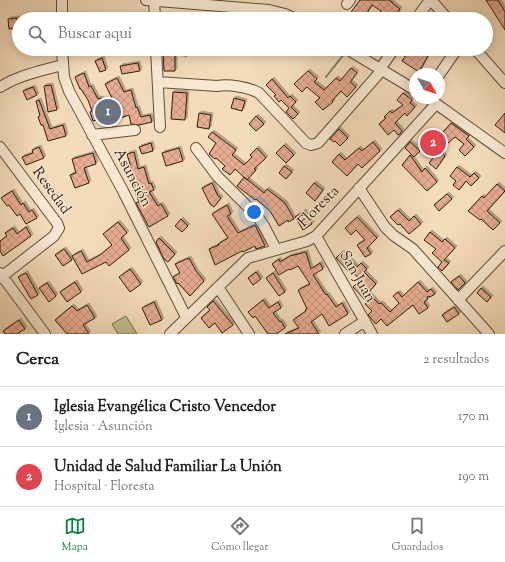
<!DOCTYPE html>
<html lang="es">
<meta charset="utf-8">
<style>
body{margin:0;font-family:"Sorts Mill Goudy",serif;background:#f2f2f2;color:#222}
.compass{position:absolute;left:409px;top:68px;width:36px;height:36px;border-radius:50%;background:#fff;box-shadow:0 2px 10px #0003;rotate:129deg}
.you{position:absolute;left:254px;top:212px;width:14px;height:14px;margin:-10px;border:3px solid #fff;border-radius:50%;background:#1a73e8;box-shadow:0 0 0 6px #1a73e833}
.badge{display:grid;place-items:center;width:26px;height:26px;border-radius:50%;background:#0b8043;color:#fff;font-size:13px;font-weight:700}
.pin{position:absolute;translate:-50% -50%;border:2px solid #fff;box-shadow:0 1px 4px #0006}
.list{margin:0;padding:0;list-style:none}
h2{display:flex;justify-content:space-between;align-items:center;height:52px;margin:0;padding:0 16px;font-size:17px}
h2 small{font-size:13px;font-weight:400;color:#767676}
.list li{display:grid;grid-template-columns:26px 1fr auto;gap:12px;align-items:center;box-sizing:border-box;height:60px;padding:0 16px;border-top:1px solid #e0e0e0}
.list b{display:block;font-size:15px;white-space:nowrap}
.list p{margin:0;font-size:13px;white-space:nowrap;color:#767676}
.list em{font-size:13px;font-style:normal;color:#767676}
.icon{flex:none;width:22px;height:22px;fill:none;stroke:currentColor;stroke-width:2;stroke-linecap:round;stroke-linejoin:round}
.map{position:relative;flex:none;width:505px;height:334px;overflow:hidden}
.search{position:absolute;background:#fff;box-shadow:0 2px 10px #0003;left:12px;right:12px;top:12px;height:44px;display:flex;align-items:center;gap:10px;box-sizing:border-box;padding:0 14px;border-radius:22px;color:#767676;font-size:15px}
.sheet{height:172px;background:#fff}
nav{display:flex;justify-content:space-around;align-items:center;box-sizing:border-box;height:56px;border-top:1px solid #e0e0e0;background:#fff;font-size:11px;color:#767676}
nav a{display:grid;justify-items:center;gap:2px}
nav .on{color:#0b8043}
.map>svg:first-child{display:block}
.pitch{fill:#bfbf8e;stroke:#766e4a}
.lines{fill:none;stroke-linecap:round;stroke-linejoin:round}
.stream{stroke:#707c6d;stroke-width:2}
.building{fill:url(#building-cross-hatch);stroke:#2e1d07;filter:url(#shadow)}
.minor-casing{stroke:#604d34;stroke-width:12}
.minor{stroke:#f8e8d3;stroke-width:10}
.labels{text-anchor:middle;dominant-baseline:central;stroke-width:3;stroke-linejoin:round;paint-order:stroke}
.street-label{font-size:15px;fill:#2e1d07;stroke:#f8e8d3}
</style>
<div class="map">
<svg width="505" height="334" viewBox="0 0 505 334">
<defs>
<pattern id="building-cross-hatch" width="8" height="8" patternUnits="userSpaceOnUse"><rect width="8" height="8" fill="#e7ac92"/><path d="M0 0l8 8M0 8l8-8" fill="none" stroke="#c6947c"/></pattern>
<filter id="shadow"><feDropShadow dx="2" dy="-2" stdDeviation="0" flood-color="#0004"/></filter>
</defs>
<rect width="100%" height="100%" fill="#f4dcbb"/>
<filter id="stains"><feTurbulence type="fractalNoise" baseFrequency=".005" numOctaves="4"/><feColorMatrix values="0 0 0 0 .2 0 0 0 0 .09 0 0 0 0 .02 0 0 0 .5 -.17"/></filter>
<radialGradient id="worn" r=".72"><stop offset=".6" stop-color="#630" stop-opacity="0"/><stop offset="1" stop-color="#630" stop-opacity=".3"/></radialGradient>
<path class="pitch" d="M126,316L137,334H118L112,324Z"/>
<g class="lines">
<path class="stream" d="M326,77L344,54"/>
</g>
<path class="building" d="M360,0H389L392,2V3L400,9L397,13L406,19H376L381,11L372,5L363,19H355L349,15Z
M486,0H498L505,12V30Z
M17,18L18,28L9,29L8,19Z
M163,49H187V56L175,55V71H164Z
M410,49H435L431,55L429,54L419,72L402,61Z
M102,58L106,70L100,72L95,61Z
M138,63L140,71L122,74L120,66Z
M351,68L357,73L350,82L356,87L347,97L341,91L332,101L333,102L323,110L315,102L320,98L307,87L302,92L294,84L308,71L317,79L314,82L324,90L336,78L340,81Z
M84,73L89,87L91,86L98,99L101,98L103,105L114,102L105,84L117,78L124,92L131,90L136,108L137,107L141,117L150,115L152,122L139,125L131,124L129,115L115,120L114,115L93,121L90,112L92,111L88,100L81,89H80L75,77Z
M272,79L288,98L290,96L296,102L291,107L298,114L293,119L286,112L289,108L281,100L279,102L274,96L276,95L266,85Z
M51,85L57,110L48,112L44,86Z
M33,87L37,95L27,100L23,91Z
M173,92L187,93L185,120L171,119Z
M403,93L412,100L410,103L415,107L407,116L405,113L395,123L402,131L400,134L398,135L394,130L388,135L379,124L386,118L384,117L390,111L392,113L403,105L397,100Z
M234,98L245,101L242,111L231,108Z
M39,100L50,129L63,125L66,136L48,141L43,125H41L38,117L40,116L36,101Z
M199,113L211,115L209,129L197,127Z
M505,113V133L495,125Z
M256,116L264,124L256,131L249,124Z
M451,123L469,136L466,139L474,147L465,156L459,150L464,144L455,137L439,151L445,156L436,169L429,163L436,154L428,145L445,130Z
M339,129L348,138L340,146L335,141L334,142L330,139Z
M212,132L236,150L232,155L244,165L252,157L250,155L257,148L266,158L254,169L256,170L247,180L235,169L230,175L222,169L225,166L216,158L215,159L209,154L216,143L208,137Z
M373,142L380,151L362,168L358,164L347,176L332,162L339,154L345,160L359,148L362,151Z
M410,142L420,151L414,157L405,148Z
M151,143L153,151L142,154L139,147Z
M284,145L294,155L286,163L276,153Z
M39,147L44,158L26,165L22,157L33,153L32,150Z
M179,148L183,161L166,166L162,153Z
M134,152L138,169L144,167L149,184L151,183L154,190L149,192L158,206L161,204L168,216L149,227L136,203L139,202L134,190L136,189L130,172L132,171L127,154Z
M93,153L96,164L84,168L89,183L75,188L70,175L76,173L72,159Z
M410,155L422,172L425,168L437,182L427,191L402,165Z
M284,166L292,172L286,179L279,173Z
M457,167L470,177L474,173L479,178L471,186L466,181L459,190L453,185L456,181L450,176Z
M244,177L264,193L267,189L285,203L294,219L288,222V220L279,226L270,211L256,199L255,200L237,186Z
M212,183L218,196L221,198L214,207L210,204L202,188Z
M314,183L323,190L315,201L306,193Z
M497,184L505,191L487,211L500,223L493,230L481,219L480,220L468,211L482,196L484,198Z
M12,191L21,205L23,203L29,212L32,210L37,218L26,224L20,214L17,216L9,205L7,206L1,198Z
M447,194L452,199L439,211L434,205Z
M227,205L231,214L227,216L238,233L255,225L265,246L256,249L255,246L243,252L242,251L215,265L209,249L219,245L218,244L228,238L212,214Z
M398,210L409,221L414,216L421,224L409,234L400,224L398,225L390,217Z
M304,211L312,224L303,230L295,217Z
M357,217L377,238L367,248L371,254L365,257L357,245L365,240L356,230L351,235L345,228Z
M181,219L188,226L182,232L175,226Z
M118,222L127,233L121,238L129,250L109,266L106,262L82,274L72,256L81,251L87,262L100,255L112,245L103,234Z
M26,227L31,236L3,256L0,251V241L7,236L5,233L13,228L17,234Z
M430,232L442,242L445,239L455,248L444,260L449,263L442,271L438,267L442,262L432,253L436,249L424,240Z
M159,238L175,254L168,262L164,259L156,242Z
M64,249L72,260L63,266L55,255Z
M306,252L311,269L320,263L323,269L313,275L326,295L327,294L336,307L342,303L348,314L329,326L322,314L311,322L319,334H285L299,328L293,320L306,311L305,310L307,309L298,290L310,284L298,266L290,270L289,269L279,275L272,264L279,259L280,262L290,256Z
M342,252L357,267L361,263L367,269L364,272L376,284L368,293L379,304L381,303L390,312L399,303L393,296L398,292L402,297L418,282L427,292L431,289L435,294L430,297L429,296L427,297L428,299L424,302L428,308L419,314L413,305L387,326L381,319L376,324L368,315L372,311L365,304L367,302L353,287L360,280L350,269L348,271L336,258Z
M189,258L196,271L204,281L190,296L178,283L177,284L173,277L180,273L175,264Z
M130,269L141,284L130,292L119,277Z
M256,272L261,279L253,285L248,278Z
M26,273L38,295L31,299L18,277Z
M273,273L285,292L279,296L266,278Z
M459,276L465,283L458,290L451,282Z
M75,282L81,292L67,302L60,292Z
M47,283L56,296L49,302L39,288Z
M481,288L491,297L487,302L477,293Z
M263,300L269,308L278,302L281,308L273,313L280,322L281,321L285,328L276,334H268L255,316L253,318L248,312Z
M213,301L233,325L222,333L215,323L209,328L201,318L210,310L207,307Z
M154,302L162,320L150,325L142,308Z
M87,305L95,318L83,325L89,334H67L55,320L72,306L77,311Z
M454,307L459,314L447,322L442,315Z
M19,320L25,329L17,334H5L3,331Z"/>
<g class="lines">
<defs>
<path id="minor" d="M62,0V19
M146,0L269,10L285,14L296,19
M154,0L155,19
M431,0L448,19
M347,4L350,0
M416,19L430,0
M62,49L64,77L69,91L123,191L186,317
M156,49L160,127
M347,49L415,90
M475,49L505,83
M380,69L394,49
M439,75L457,49
M158,82L217,86C229,84 248,87 259,93L306,143L311,145L318,143L382,70
M0,87C19,75 41,71 62,65
M428,98L505,153
M92,135L135,130
M0,147L57,223L59,228L54,236L0,278
M196,148L217,176L258,217L264,226L276,249
M359,188L385,227L393,235L413,249L489,334
M316,236L372,334
M0,273L45,334
M218,287L249,334
M458,300L505,251
M170,334L248,258L307,241L316,236L436,104
M345,334L365,321"/>
</defs>
<use href="#minor" class="minor-casing"/>
<use href="#minor" class="minor"/>
</g>
<g class="labels">
<g class="street-label">
<text transform="translate(132 178) rotate(62)">Asunción</text>
<text transform="translate(51 191) rotate(54)">Resedad</text>
<text transform="translate(319 207) rotate(-45)">Floresta</text>
<text transform="translate(357 277) rotate(60)">San Juan</text>
</g>
</g>
<rect width="100%" height="100%" filter="url(#stains)"/>
<rect width="100%" height="100%" fill="url(#worn)"/>
</svg>
<svg class="compass" viewBox="-18 -18 36 36"><path d="M0-13l5 13h-10z" fill="#e53935"/><path d="M0 13l5-13h-10z" fill="#767676"/></svg>
<div class="you"></div>
<div class="pin badge" style="left:108px;top:112px;background:#6b7280">1</div>
<div class="pin badge" style="left:433px;top:143px;background:#e0444e">2</div>
<div class="search"><svg class="icon" aria-label="search" viewBox="0 0 24 24"><circle cx="10" cy="10" r="6"/><path d="M15 15l6 6"/></svg>Buscar aquí</div>
</div>
<section class="sheet">
<h2>Cerca<small>2 resultados</small></h2>
<ul class="list">
<li><span class="badge" style="background:#6b7280">1</span><div><b>Iglesia Evangélica Cristo Vencedor</b><p>Iglesia · Asunción</p></div><em>170 m</em></li>
<li><span class="badge" style="background:#e0444e">2</span><div><b>Unidad de Salud Familiar La Unión</b><p>Hospital · Floresta</p></div><em>190 m</em></li>
</ul>
</section>
<nav>
<a class="on"><svg class="icon" aria-label="map" viewBox="0 0 24 24"><path d="M3 6l6-2 6 2 6-2v14l-6 2-6-2-6 2zM9 4v14M15 6v14"/></svg>Mapa</a>
<a><svg class="icon" aria-label="directions" viewBox="0 0 24 24"><path d="M12 3l9 9-9 9-9-9zM9 14v-3h6M13 9l2 2-2 2"/></svg>Cómo llegar</a>
<a><svg class="icon" aria-label="saved" viewBox="0 0 24 24"><path d="M7 4h10v16l-5-4-5 4z"/></svg>Guardados</a>
</nav>
